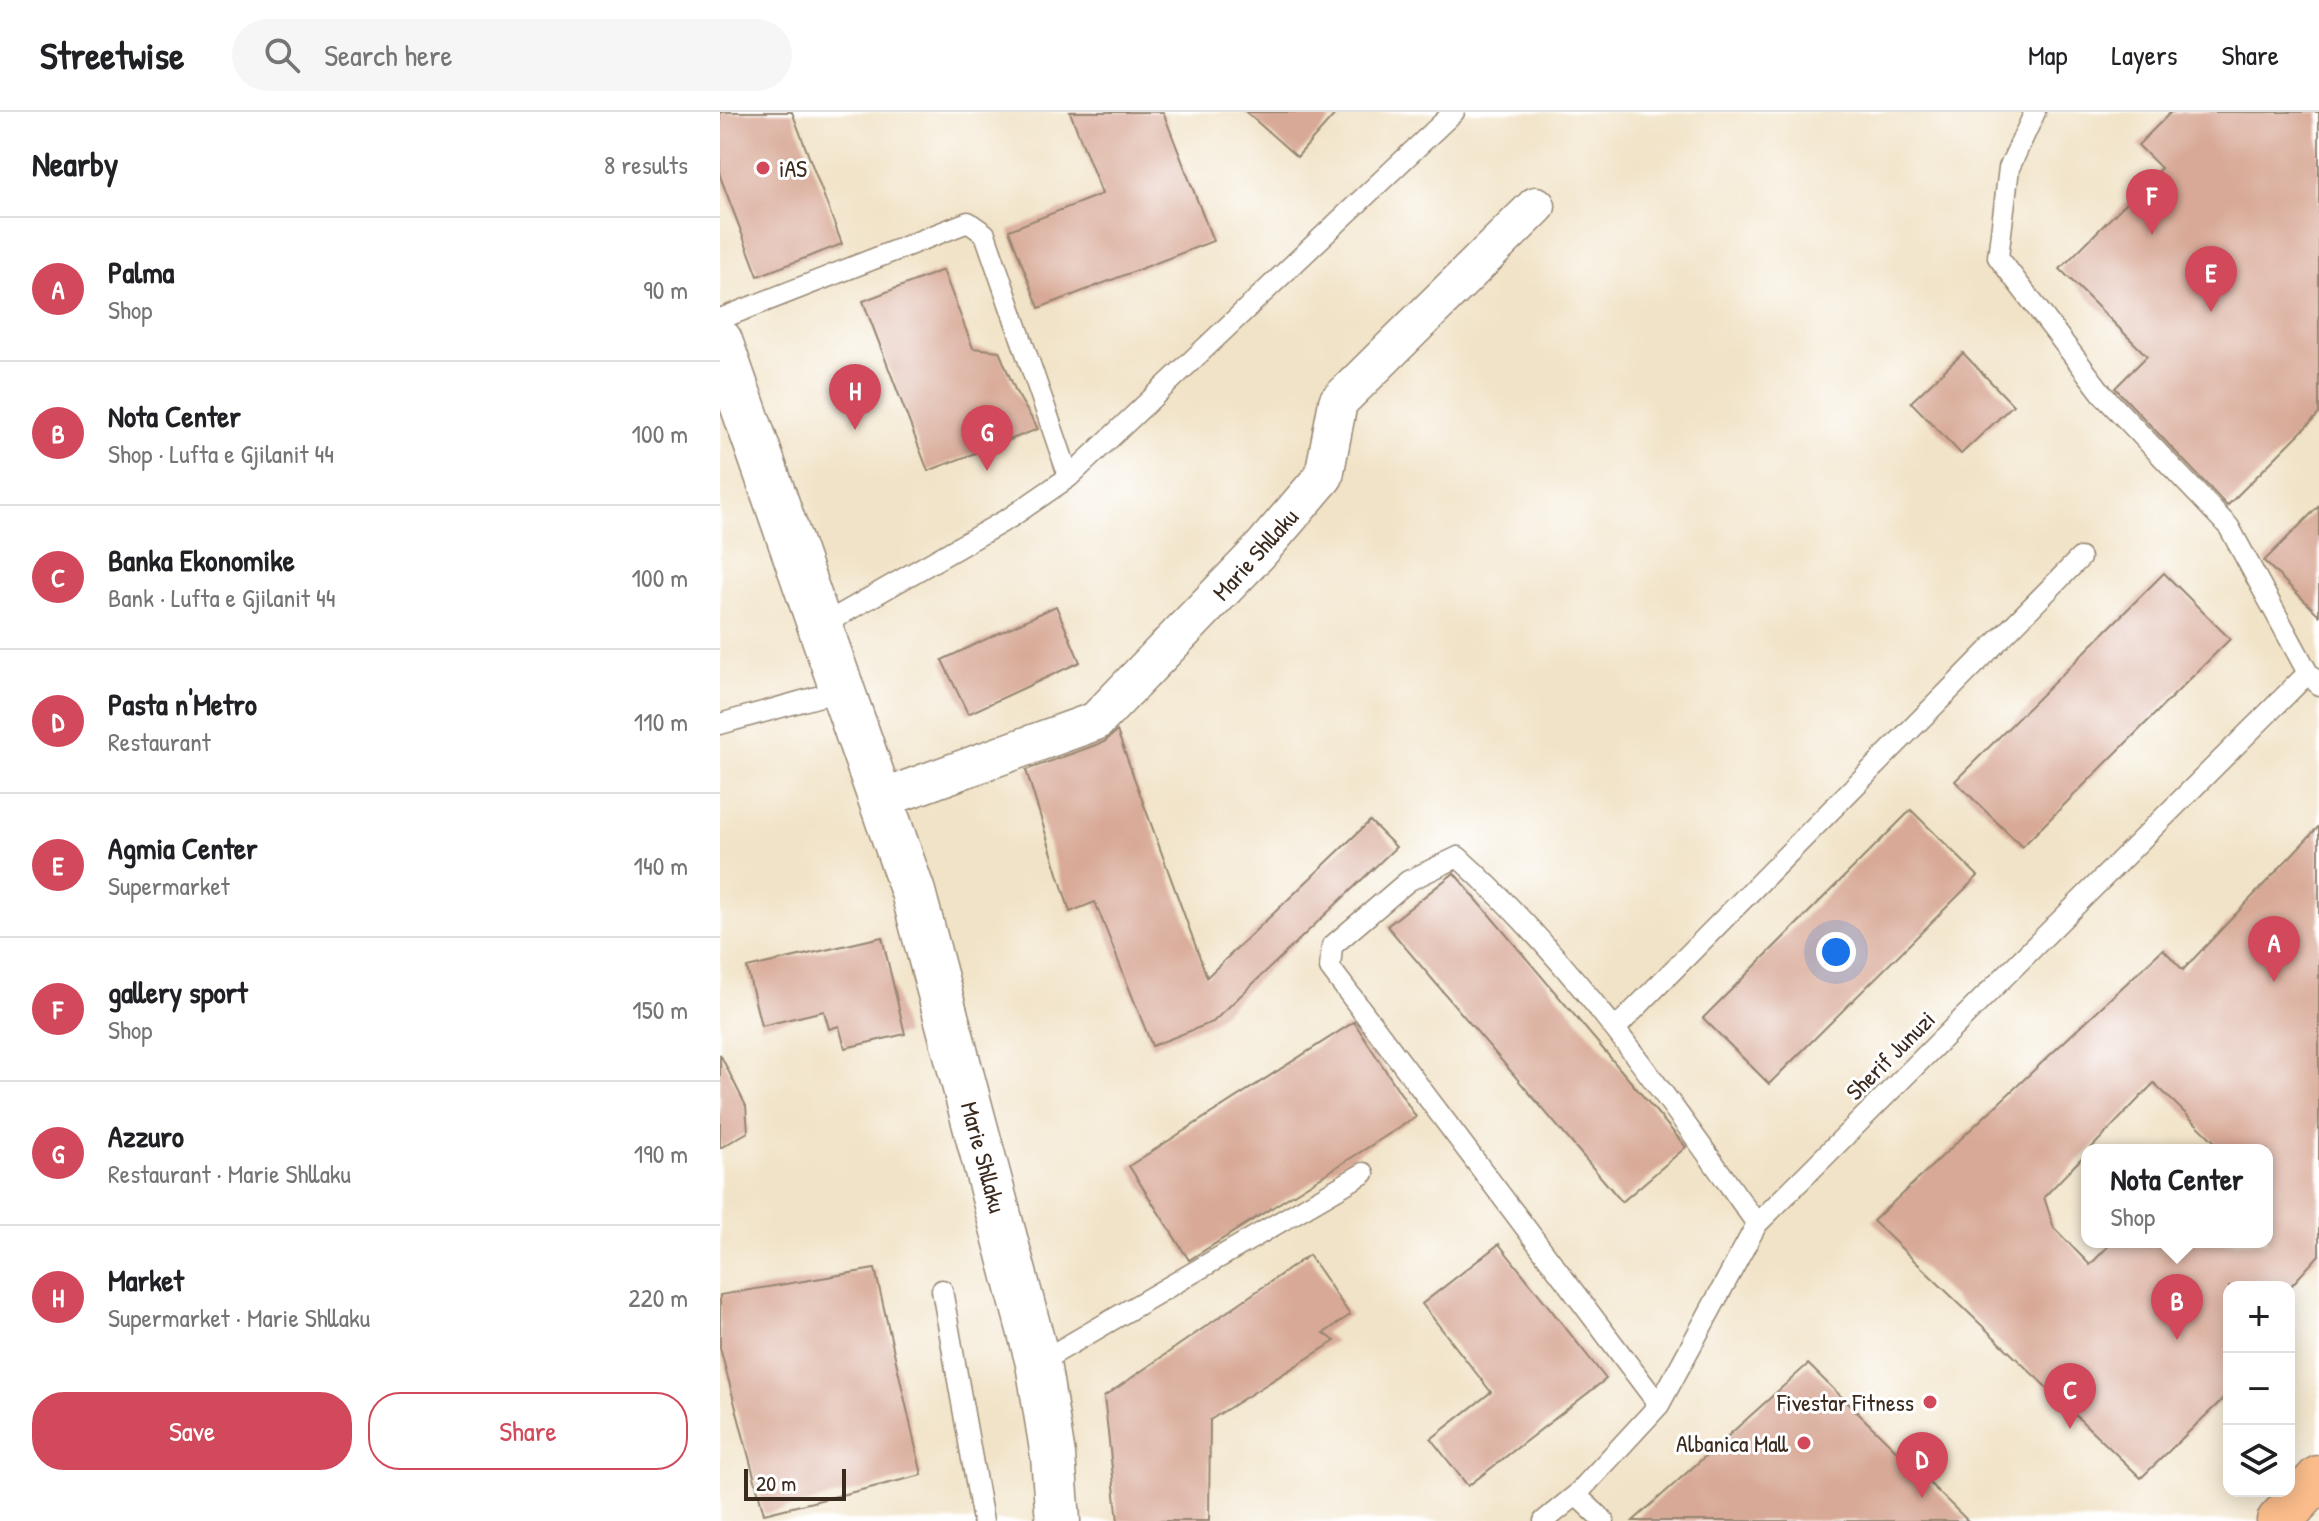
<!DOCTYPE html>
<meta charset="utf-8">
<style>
body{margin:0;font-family:"Patrick Hand",sans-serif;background:#f6f6f6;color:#202124}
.controls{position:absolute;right:24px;bottom:24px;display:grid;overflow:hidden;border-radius:16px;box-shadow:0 4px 20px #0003}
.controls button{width:72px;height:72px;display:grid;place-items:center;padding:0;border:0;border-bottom:2px solid #e0e0e0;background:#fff;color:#202124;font:40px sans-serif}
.scale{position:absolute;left:24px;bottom:20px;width:102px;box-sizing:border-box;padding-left:8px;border:4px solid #3b2a1e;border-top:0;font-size:22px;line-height:28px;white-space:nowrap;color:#3b2a1e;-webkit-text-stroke:6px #fff;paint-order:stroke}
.you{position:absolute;left:1116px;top:840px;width:28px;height:28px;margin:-20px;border:6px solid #fff;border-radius:50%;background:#1a73e8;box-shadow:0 0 0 12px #1a73e833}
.badge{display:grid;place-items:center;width:52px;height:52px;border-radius:50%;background:#d1495b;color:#fff;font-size:26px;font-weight:700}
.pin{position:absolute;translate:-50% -66px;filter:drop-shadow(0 2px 4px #0008)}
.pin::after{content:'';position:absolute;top:42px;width:28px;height:24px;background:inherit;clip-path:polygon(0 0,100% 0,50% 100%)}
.popup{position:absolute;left:1361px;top:1032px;width:192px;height:104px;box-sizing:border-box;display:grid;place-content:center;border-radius:16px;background:#fff;filter:drop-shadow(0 2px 6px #0005);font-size:26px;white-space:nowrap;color:#757577}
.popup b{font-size:30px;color:#202124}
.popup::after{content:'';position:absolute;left:50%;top:100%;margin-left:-16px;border:16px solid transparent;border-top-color:#fff}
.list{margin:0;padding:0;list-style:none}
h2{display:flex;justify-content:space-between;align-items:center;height:104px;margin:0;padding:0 32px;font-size:34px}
h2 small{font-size:26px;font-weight:400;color:#757577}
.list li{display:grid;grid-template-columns:52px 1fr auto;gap:24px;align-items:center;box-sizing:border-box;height:144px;padding:0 32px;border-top:2px solid #e0e0e0}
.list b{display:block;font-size:30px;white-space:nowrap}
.list p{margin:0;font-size:26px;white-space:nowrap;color:#757577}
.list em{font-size:26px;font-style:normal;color:#757577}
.actions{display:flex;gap:16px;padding:24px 32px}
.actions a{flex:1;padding:18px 0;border:2px solid #d1495b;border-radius:32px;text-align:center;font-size:28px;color:#d1495b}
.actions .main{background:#d1495b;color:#fff}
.icon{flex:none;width:44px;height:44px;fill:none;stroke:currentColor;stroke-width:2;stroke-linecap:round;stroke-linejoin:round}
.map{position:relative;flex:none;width:1599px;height:1409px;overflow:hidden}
header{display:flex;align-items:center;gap:48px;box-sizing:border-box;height:112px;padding:0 40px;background:#fff;border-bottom:2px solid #e0e0e0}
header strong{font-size:38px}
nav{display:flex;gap:44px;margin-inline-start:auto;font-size:28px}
.search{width:560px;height:72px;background:#f6f6f6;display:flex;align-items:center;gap:20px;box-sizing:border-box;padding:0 28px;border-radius:44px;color:#757577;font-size:30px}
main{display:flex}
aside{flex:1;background:#fff}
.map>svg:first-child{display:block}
.building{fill:#d8a996;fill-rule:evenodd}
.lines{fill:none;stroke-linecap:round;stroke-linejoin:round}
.service-casing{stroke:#968672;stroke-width:23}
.minor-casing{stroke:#968672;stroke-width:41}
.tertiary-casing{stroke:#968672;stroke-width:47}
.primary-casing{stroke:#968672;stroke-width:47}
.service{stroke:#fff;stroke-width:20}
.minor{stroke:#fff;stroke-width:38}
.tertiary{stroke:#fff;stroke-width:44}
.primary{stroke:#f9bc8a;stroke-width:44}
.poi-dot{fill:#d1495b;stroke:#fff;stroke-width:3}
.labels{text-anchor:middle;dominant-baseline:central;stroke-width:6;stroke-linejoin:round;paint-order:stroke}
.poi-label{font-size:24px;fill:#3b2a1e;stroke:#fff;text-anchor:end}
.street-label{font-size:24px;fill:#3b2a1e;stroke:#fff}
</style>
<header>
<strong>Streetwise</strong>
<div class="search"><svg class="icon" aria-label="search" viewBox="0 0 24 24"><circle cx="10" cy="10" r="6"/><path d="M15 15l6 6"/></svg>Search here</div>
<nav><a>Map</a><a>Layers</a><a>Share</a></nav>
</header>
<main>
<aside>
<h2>Nearby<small>8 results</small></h2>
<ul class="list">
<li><span class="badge">A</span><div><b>Palma</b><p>Shop</p></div><em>90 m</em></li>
<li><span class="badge">B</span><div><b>Nota Center</b><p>Shop · Lufta e Gjilanit 44</p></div><em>100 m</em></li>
<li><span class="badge">C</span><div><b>Banka Ekonomike</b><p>Bank · Lufta e Gjilanit 44</p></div><em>100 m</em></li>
<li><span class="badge">D</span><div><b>Pasta n'Metro</b><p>Restaurant</p></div><em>110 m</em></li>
<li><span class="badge">E</span><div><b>Agmia Center</b><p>Supermarket</p></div><em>140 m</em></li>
<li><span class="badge">F</span><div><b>gallery sport</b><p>Shop</p></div><em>150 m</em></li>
<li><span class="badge">G</span><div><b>Azzuro</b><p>Restaurant · Marie Shllaku</p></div><em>190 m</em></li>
<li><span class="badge">H</span><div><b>Market</b><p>Supermarket · Marie Shllaku</p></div><em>220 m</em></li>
</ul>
<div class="actions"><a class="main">Save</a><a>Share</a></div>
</aside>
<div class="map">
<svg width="1599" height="1409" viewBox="0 0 1599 1409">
<rect width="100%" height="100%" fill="#fff"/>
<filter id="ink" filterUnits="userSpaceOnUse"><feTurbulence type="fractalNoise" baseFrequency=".0125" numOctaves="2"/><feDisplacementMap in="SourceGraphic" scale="16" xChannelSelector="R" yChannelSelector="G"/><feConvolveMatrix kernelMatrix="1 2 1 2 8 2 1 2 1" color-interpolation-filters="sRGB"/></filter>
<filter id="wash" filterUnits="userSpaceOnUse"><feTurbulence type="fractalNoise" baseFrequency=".006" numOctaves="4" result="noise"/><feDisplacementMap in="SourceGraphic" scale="32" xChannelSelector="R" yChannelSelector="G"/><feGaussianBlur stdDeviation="1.8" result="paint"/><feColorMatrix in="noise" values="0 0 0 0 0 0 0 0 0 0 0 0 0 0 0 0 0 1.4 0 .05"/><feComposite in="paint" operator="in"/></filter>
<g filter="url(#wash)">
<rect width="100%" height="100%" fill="#f1e3c7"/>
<g id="blocks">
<path class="building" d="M0,0H72L122,132L38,164L0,64Z
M350,0H443L493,129L319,196L289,118L382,82Z
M526,0H617L577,45Z
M1451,0H1599V302L1507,394L1395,276L1427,244L1340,157L1441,56L1418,33Z
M223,158L253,236L279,239L296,280L318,317L208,359L143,189Z
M1243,241L1293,293L1241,342L1191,290Z
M1599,394V503L1544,449Z
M1444,461L1510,527L1302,735L1235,669Z
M336,494L360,550L248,602L222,548Z
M397,619L487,865L650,709L676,735L493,910L432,934L375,790L350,800L306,658L384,630Z
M1191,698L1258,764L1049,972L983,906Z
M1599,714V1143L1570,1175H1509V1281L1421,1366L1153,1109L1443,837L1463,858ZM1434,971L1503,1038H1547V1130H1392L1370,1153L1334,1116L1324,1085Z
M734,761L966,1035L902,1090L667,814Z
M162,825L185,922L125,936L119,914L109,917L104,899L41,914L27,856Z
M634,910L696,1005L469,1148L409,1054Z
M0,942L26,994L28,1020L0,1036Z
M779,1132L886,1267L748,1374L711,1327L771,1280L702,1192Z
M589,1143L630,1203L604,1221L615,1229L490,1308L489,1409H398L384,1285Z
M155,1157L202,1363L44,1402L0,1236V1183Z
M1088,1252L1248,1409H913Z"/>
</g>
</g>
<g filter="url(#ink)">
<use href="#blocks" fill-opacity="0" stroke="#968672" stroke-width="2"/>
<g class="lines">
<defs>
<path id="service" d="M1315,0L1289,56L1278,145L1385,285L1509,415L1588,561L1599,573
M0,207L248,110L265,122L349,365L291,405L99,515
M349,365L734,0
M0,612L122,578
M897,915L1360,446
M222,1178L263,1409
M318,1251L644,1061
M939,1293L610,856L612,834L688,769L738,745C856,852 945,983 1037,1112
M856,1383L884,1409
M824,1409L856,1383L939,1293L1037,1112L1588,561"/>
<path id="minor" d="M161,687L376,609L539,440L604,364L618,290L816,94"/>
<path id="tertiary" d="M0,229L193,780L318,1251L333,1344L338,1409"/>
<path id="primary" d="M1559,1409L1599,1366"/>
</defs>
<use href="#service" class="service-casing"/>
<use href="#minor" class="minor-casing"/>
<use href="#tertiary" class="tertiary-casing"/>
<use href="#primary" class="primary-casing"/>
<use href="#service" class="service"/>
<use href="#minor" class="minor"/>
<use href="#tertiary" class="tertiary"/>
<use href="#primary" class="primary"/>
</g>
</g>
<g class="poi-dot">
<circle cx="43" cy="56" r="8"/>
<circle cx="1210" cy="1290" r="8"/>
<circle cx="1084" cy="1331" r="8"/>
</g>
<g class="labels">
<g class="poi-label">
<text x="59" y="56" text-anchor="start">iAS</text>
<text x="1194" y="1290">Fivestar Fitness</text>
<text x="1068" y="1331">Albanica Mall</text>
</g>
<g class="street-label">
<text transform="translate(535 442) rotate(-48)">Marie Shllaku</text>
<text transform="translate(1170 943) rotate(-45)">Sherif Junuzi</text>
<text transform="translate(264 1045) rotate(75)">Marie Shllaku</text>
</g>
</g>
</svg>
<div class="controls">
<button>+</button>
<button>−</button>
<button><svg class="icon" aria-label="layers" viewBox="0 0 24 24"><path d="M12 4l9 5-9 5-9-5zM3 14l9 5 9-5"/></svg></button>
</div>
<div class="scale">20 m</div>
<div class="you"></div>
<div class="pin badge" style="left:1554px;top:870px">A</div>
<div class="pin badge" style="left:1457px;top:1228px">B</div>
<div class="popup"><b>Nota Center</b>Shop</div>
<div class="pin badge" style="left:1350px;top:1317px">C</div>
<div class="pin badge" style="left:1202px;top:1386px">D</div>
<div class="pin badge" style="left:1491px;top:200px">E</div>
<div class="pin badge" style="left:1432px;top:123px">F</div>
<div class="pin badge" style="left:267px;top:359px">G</div>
<div class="pin badge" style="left:135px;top:318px">H</div>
</div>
</main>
